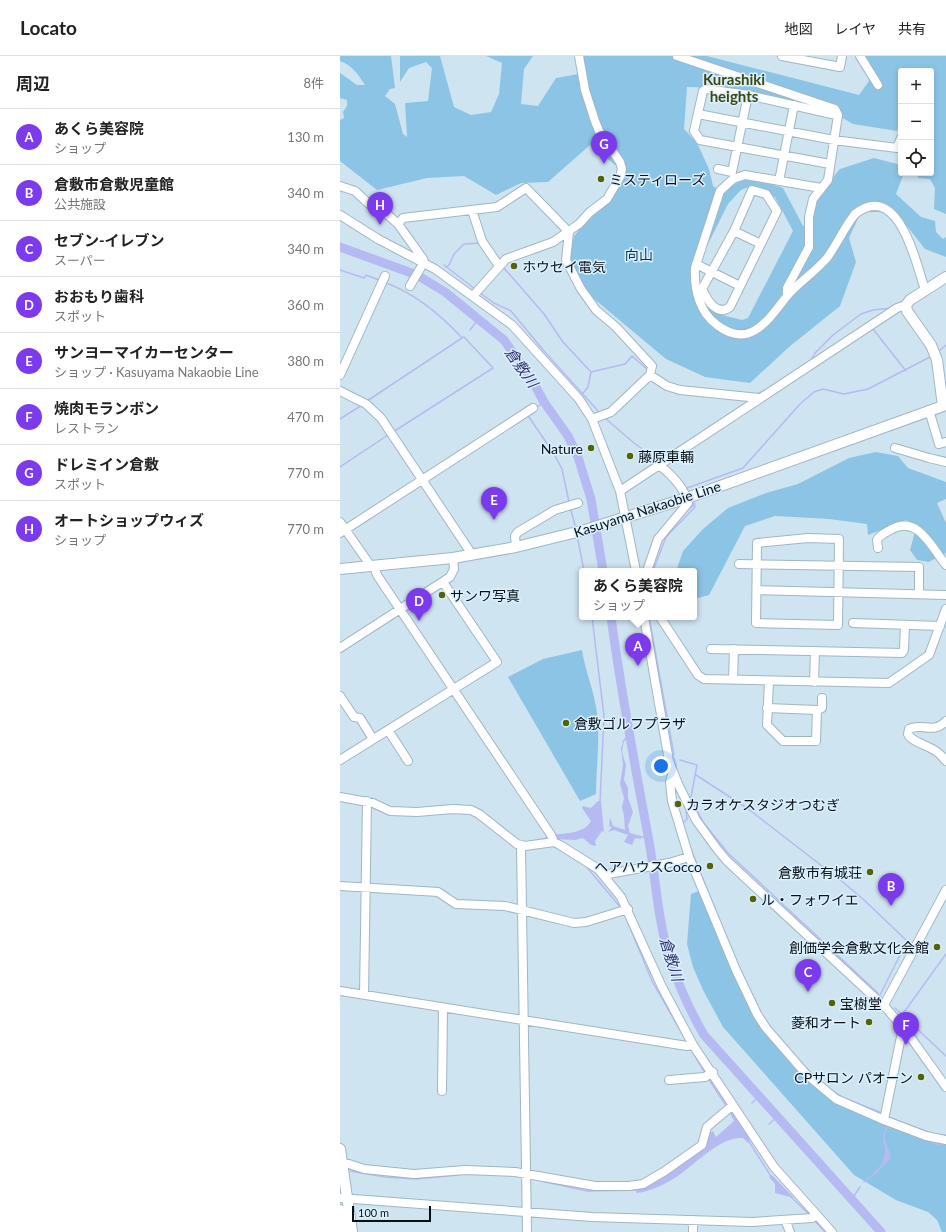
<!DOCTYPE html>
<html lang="ja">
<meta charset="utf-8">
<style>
body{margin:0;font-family:Lato,"Noto Sans JP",sans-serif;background:#f6f6f6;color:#222}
.controls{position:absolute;right:12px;top:12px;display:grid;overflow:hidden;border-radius:4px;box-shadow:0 2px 6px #0003}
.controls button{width:36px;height:36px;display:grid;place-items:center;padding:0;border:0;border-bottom:1px solid #e0e0e0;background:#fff;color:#222;font:20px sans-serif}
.scale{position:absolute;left:12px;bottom:10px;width:79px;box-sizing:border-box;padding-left:4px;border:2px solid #091015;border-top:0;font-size:11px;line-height:14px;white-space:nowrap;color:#091015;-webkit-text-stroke:3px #dbf1ff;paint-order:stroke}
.you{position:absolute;left:321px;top:710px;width:14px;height:14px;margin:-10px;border:3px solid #fff;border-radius:50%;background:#1a73e8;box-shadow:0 0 0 6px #1a73e833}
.badge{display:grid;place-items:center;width:26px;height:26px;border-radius:50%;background:#7c3aed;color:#fff;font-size:13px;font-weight:700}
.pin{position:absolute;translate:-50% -33px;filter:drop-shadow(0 1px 2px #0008)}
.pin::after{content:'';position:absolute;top:21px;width:14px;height:12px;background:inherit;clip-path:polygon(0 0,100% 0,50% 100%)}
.popup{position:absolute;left:239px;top:512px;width:118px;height:52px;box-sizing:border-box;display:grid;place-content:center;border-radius:4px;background:#fff;filter:drop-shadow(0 1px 3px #0005);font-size:13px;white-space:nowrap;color:#767676}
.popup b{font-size:15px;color:#222}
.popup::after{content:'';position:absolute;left:50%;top:100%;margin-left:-8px;border:8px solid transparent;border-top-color:#fff}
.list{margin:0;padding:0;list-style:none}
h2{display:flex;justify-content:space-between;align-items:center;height:52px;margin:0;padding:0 16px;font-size:17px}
h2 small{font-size:13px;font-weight:400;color:#767676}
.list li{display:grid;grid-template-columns:26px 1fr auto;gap:12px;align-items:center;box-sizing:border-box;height:56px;padding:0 16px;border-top:1px solid #e0e0e0}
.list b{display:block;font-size:15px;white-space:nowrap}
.list p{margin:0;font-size:13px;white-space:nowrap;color:#767676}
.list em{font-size:13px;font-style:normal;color:#767676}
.icon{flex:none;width:22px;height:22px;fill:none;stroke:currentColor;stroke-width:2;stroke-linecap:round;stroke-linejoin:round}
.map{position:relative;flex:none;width:606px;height:1176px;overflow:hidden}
header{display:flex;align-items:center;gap:24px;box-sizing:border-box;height:56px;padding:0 20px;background:#fff;border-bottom:1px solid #e0e0e0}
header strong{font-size:19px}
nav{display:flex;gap:22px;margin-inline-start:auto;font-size:14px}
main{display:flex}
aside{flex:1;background:#fff}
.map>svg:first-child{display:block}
.green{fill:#8cc4e5;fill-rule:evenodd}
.water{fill:#b6baf2}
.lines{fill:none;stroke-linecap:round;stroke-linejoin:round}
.stream{stroke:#b6baf2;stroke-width:1.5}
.river{stroke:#b6baf2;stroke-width:9}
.minor-casing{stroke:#a1b6c3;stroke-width:10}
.major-casing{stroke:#a1b6c3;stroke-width:12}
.minor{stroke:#fff;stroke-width:8}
.major{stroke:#fff;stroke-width:10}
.poi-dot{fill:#566305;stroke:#dbf1ff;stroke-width:1.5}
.labels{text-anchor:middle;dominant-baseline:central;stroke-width:3;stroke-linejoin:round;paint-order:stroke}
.poi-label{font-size:14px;fill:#091015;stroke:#dbf1ff;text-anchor:start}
.park-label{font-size:14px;fill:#02364e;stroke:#dbf1ff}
.street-label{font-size:14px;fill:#091015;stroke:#dbf1ff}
.neighbourhood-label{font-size:15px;font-weight:bold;fill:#3e470c;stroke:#dbf1ff}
.water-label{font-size:15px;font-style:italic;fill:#333071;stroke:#dbf1ff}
</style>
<header>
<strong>Locato</strong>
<nav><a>地図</a><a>レイヤ</a><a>共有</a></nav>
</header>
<main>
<aside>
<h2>周辺<small>8件</small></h2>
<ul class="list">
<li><span class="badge">A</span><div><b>あくら美容院</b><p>ショップ</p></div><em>130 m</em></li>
<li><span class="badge">B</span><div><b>倉敷市倉敷児童館</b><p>公共施設</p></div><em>340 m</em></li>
<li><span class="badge">C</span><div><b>セブン-イレブン</b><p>スーパー</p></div><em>340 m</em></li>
<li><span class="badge">D</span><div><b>おおもり歯科</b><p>スポット</p></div><em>360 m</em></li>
<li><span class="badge">E</span><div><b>サンヨーマイカーセンター</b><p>ショップ · Kasuyama Nakaobie Line</p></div><em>380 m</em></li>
<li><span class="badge">F</span><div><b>焼肉モランボン</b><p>レストラン</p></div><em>470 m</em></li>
<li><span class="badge">G</span><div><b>ドレミイン倉敷</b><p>スポット</p></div><em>770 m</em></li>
<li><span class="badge">H</span><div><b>オートショップウィズ</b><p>ショップ</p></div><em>770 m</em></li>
</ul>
</aside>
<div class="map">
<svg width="606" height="1176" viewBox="0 0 606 1176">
<rect width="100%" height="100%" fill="#cee4f1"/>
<path class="green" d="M0,0H51L55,32L50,33L45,40L55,48L63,78L67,81L65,47L88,45L92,12L86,6L69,12L60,26V0H100L114,51L131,59L151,56L159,38L162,7L146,0H193L184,13L181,48L198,50L216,22L239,18V0H367L519,39L529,25L526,0H606V158L594,153L595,132L590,123L578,122L577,117H591V87L594,86V30H591V15H561V63L557,75L513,68L492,56L385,32L347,31L344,73L357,87L369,113L373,130L383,138C406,116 415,123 443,132L463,170L472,169L474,149L484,132L500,113L534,102L561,109V117H564L556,138L581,161L595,165L596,176L603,183L606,181V201L585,193L556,156H521L509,182L516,206L500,250L449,291L410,327L365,321L326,303L241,232L229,202L234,180L267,141L279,112L250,89L208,126L181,127L156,139L124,120L87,122L37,134L0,105V64L4,62L3,56L7,50V44L0,42V17L17,29H25C18,18 12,9 0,5ZM411,130L435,141L453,175L408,262L402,264L382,259L369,248L361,236L359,222L361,202L388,148L401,134Z
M536,396L558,400L568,412L606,426V443L597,447L606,467V497L589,506L577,504L570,494L576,472L566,464L528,479L527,468L489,463L435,460L405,470L369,539L354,543V515H336L343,495L363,473L388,452L426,437L458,428L509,402Z
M242,594C245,614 253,632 256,651C261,675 256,712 256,738L240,745L168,621L203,603Z
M359,835L412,959L430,983L465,1023L481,1036L511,1054L588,1085L606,1088V1176H602L597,1164L588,1156L556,1144L514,1119L383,971L363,934L353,911L347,888L351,838Z"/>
<path class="water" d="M284,684L282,696L286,709L284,724L288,732V742L293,756L288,770L290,777L301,780V783L295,782L292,789L284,786L288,779L274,774L268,776L272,771L269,770L270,761L273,770L285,774L284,760L282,751L284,742L280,728L283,709L281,692Z
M258,745H261L264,776L262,775L255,785L256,790L251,789L243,782L235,784L216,783L212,779C225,777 244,778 251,765L242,752L243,750L251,752Z
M391,1055L408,1080L410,1085L408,1087L403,1082C382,1080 358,1105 342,1117C330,1126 311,1136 296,1137V1132L329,1116L371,1076L373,1075L376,1081L394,1065L389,1056Z
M545,1084L551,1099L550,1103L535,1119L534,1117C543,1107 548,1099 543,1086Z
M432,1119L454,1142L435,1137V1128L429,1121Z"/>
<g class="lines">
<path class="stream" d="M104,209L135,233
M106,211L109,209L114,198L124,188L140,187
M163,211L204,258L223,286L251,316L248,331L243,337
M0,214L24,222L26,219L39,224
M44,226C74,237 101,259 122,282L124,281L153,312L53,376
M140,237L154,247L171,255L204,295L259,356
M558,248L565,243
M533,273L566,315
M130,274L139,262
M599,295L606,289
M470,306L475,297L493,279L521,258L533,254L552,252
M251,316L285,308L292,300L308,314
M417,338L426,334
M27,345L122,282
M196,352L204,346
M187,358L214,398L222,413L229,446
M0,363L22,349
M266,363L294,387L319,405
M0,411L48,379
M347,433V432L403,412L460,348L474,336L483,333L504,338L528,333L590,301
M230,451L235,469
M344,457L355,448
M238,484L244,515
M313,515L326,481L355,451L354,447
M252,561L264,660L260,745
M309,561L334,699
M283,686L289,678
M340,704L357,709L351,741
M356,719L407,752L504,827L524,844L567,885L540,939
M351,742L363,766L388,797L538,937
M116,749L124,750
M31,751L48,758
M133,751L141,754
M107,757H115
M342,768L347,763L346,755
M300,781H308
M194,785L210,781
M352,796L378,861
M245,809L281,852
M284,857L312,925L348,988
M555,952L606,1000
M562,959L606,898
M351,993L365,1017
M368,1022L387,1051
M489,1033L504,1042L542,1057
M412,1047L419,1040
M548,1061L588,1076
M429,1068L438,1060
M547,1070L597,1088H606
M599,1079H606
M408,1084L432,1122
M544,1086V1079L547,1070
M10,1115L45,1121L76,1123L118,1119
M201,1125L247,1135L298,1134
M524,1126L535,1117
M451,1141L470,1159
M512,1143L520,1131
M474,1164L485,1176"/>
<path class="river" d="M0,191L77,219L105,236L164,284L192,324L204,346L228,380L238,401L251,443L263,515
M271,561C281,636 295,711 309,785C314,812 316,840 321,866C328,907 344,944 364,979L541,1176"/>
<defs>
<path id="minor" d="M337,0L495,53L498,59L488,124L473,143L469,161V191L447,232V240
M442,0L500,11L502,0
M520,0L538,29
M358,58L494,84L557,92L561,82
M490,108L360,84L354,75L363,35L366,33L408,39L496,59
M378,113L392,116L408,39
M439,125L454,49
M0,130L15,135L29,148L48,159L58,168L83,203L84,206L70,230
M481,132L405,119L393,123L380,135L355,212C354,233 359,256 377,269C410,294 428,264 447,240C459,226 475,216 487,202C497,188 504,172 515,158C558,124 576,206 585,234
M412,134L426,138L437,155L390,251C377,261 367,244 362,233L394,175Z
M132,154L142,185L159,210
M0,159L38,183L95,213L172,269L239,343L252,363L280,435L296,515
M58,168L63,162L157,151L186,132L229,176L226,204L241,233L256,254L276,271L312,310L310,319L271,356L252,363
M394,175L421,188
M356,208L400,230
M133,240L166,203L213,186L239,168L250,156L267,143L280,121L282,113L280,106L259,75L255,65L245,34L239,0
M0,319L45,220
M310,319L327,330L340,334L419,342
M0,335L26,348L41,362L129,494L130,499
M589,354L599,388L606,386
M555,392L589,402L606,406
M280,435L557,252L566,249
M0,466L28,506V511
M0,477L193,352
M468,482L499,483L498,569L416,567L417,487Z
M176,491L175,480L178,476L215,454L238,447
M538,492L537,484C539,479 547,476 552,473C578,459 592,492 606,509
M399,508L579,511V538
M34,510L37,519L211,779L214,786
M307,515L318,483L348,447C344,431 332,419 319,409
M417,534L606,539
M304,561L329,705L338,728L356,764L377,793L387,805L547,953L569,979L606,1031
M320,561L358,619L364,623L549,627L589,599L606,553
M513,567L600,570
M0,592L110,521L114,513L113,502
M371,593L562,597L564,594L565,569
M393,624L394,593
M429,625L427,669L443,685H476L477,654
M474,626L475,595
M0,640L14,661L20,662L33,683
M427,652L477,654L482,652V642
M606,665C593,679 581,666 569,673L568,678C571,686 590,690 597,696C601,698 603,702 606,705
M48,674L68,705
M0,704L157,606L103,526
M333,716L330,726L332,745L349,801L396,914L417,958L426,972L466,1018L496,1043L544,1064L586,1080L606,1084
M0,741L33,747L50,755L77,756L113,753L131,754L139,758L177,788L185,790L214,786L220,789L258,813L281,841L322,931L353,989L434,1111L492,1176
M181,790L187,1176
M263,819L329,807L349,801
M0,830L98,836L116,848L165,850L234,867L246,866L288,853
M0,935L347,990L353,989
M24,939L27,745
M544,949L606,834
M329,1024L365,1021L373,1016
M102,1035L103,952
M544,1064L563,971
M2,1108H9L24,1113L74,1118L125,1114L175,1116L255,1130H289L303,1128L325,1115L362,1089L367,1071L393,1049
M0,1142L252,1161L412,1166L472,1162L477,1159
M445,1164L450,1176
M353,1176V1164"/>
<path id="major" d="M603,350L597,304L591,289L567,255L566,249L570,244L606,221
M0,513L113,502L176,491L245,474L347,442L606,349
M0,1093L12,1176
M0,1154L3,1176"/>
</defs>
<use href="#minor" class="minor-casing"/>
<use href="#major" class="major-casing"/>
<use href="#minor" class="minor"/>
<use href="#major" class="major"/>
</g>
<g class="poi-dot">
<circle cx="261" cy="123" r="4"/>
<circle cx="174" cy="210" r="4"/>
<circle cx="251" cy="392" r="4"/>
<circle cx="290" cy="400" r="4"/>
<circle cx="102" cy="539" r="4"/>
<circle cx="226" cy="667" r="4"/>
<circle cx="338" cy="748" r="4"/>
<circle cx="370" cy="810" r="4"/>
<circle cx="530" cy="816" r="4"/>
<circle cx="413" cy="843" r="4"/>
<circle cx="597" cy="891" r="4"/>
<circle cx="492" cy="947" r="4"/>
<circle cx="529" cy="966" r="4"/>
<circle cx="581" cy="1021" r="4"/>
</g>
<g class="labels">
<g class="poi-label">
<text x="269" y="123">ミスティローズ</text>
<text x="182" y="210">ホウセイ電気</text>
<text x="243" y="392" text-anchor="end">Nature</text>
<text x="298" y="400">藤原車輛</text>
<text x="110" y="539">サンワ写真</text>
<text x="234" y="667">倉敷ゴルフプラザ</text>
<text x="346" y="748">カラオケスタジオつむぎ</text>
<text x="362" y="810" text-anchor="end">ヘアハウスCocco</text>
<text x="522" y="816" text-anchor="end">倉敷市有城荘</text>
<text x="421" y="843">ル・フォワイエ</text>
<text x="589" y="891" text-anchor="end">創価学会倉敷文化会館</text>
<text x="500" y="947">宝樹堂</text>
<text x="521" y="966" text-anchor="end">菱和オート</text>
<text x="573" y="1021" text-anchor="end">CPサロン パオーン</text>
</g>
<g class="park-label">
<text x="299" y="198">向山</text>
</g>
<g class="street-label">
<text transform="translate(307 453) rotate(-18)">Kasuyama Nakaobie Line</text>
</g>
<g class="neighbourhood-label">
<text x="394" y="23">Kurashiki<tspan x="394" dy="17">heights</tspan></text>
</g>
<g class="water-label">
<text transform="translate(182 311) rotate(55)">倉敷川</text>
<text transform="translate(332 903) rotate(73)">倉敷川</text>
</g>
</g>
</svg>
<div class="controls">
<button>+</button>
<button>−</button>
<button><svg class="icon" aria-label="locate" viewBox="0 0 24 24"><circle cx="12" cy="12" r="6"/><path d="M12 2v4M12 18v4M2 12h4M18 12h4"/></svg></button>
</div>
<div class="scale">100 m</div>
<div class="you"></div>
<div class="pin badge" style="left:298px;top:610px">A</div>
<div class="popup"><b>あくら美容院</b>ショップ</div>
<div class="pin badge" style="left:551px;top:850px">B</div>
<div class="pin badge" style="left:468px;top:936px">C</div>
<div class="pin badge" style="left:79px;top:565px">D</div>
<div class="pin badge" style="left:154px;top:464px">E</div>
<div class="pin badge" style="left:566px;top:989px">F</div>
<div class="pin badge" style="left:264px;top:108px">G</div>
<div class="pin badge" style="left:40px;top:169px">H</div>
</div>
</main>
